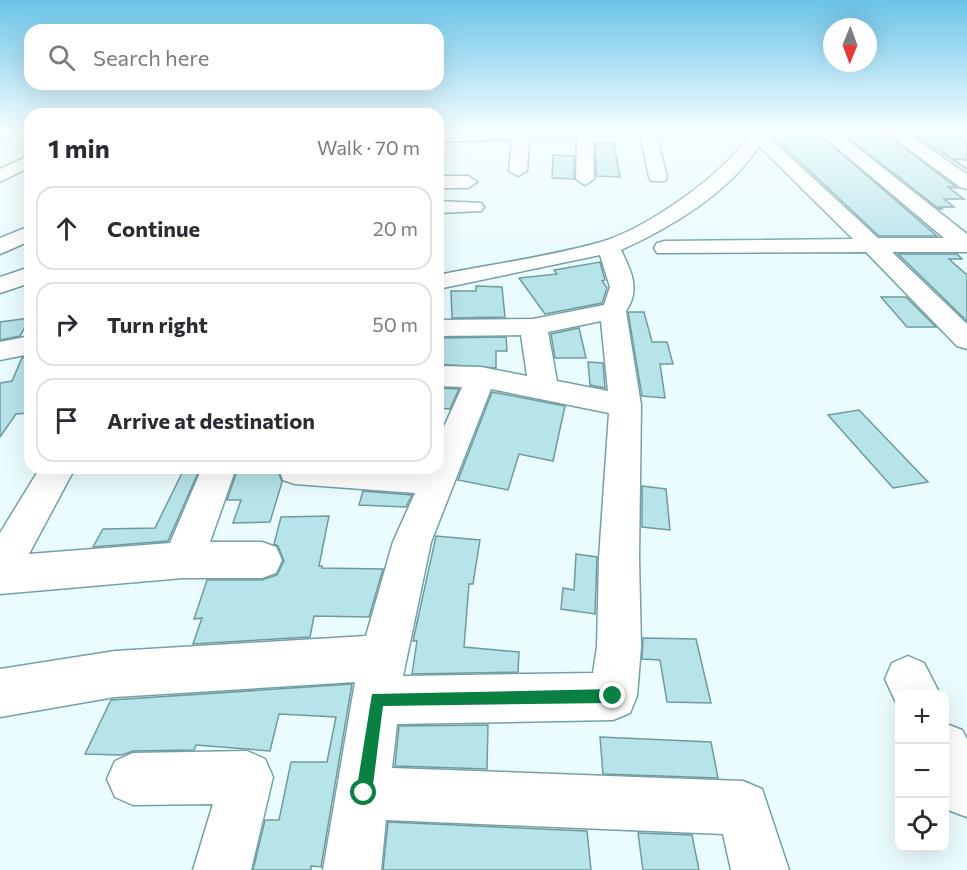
<!DOCTYPE html>
<meta charset="utf-8">
<style>
body{margin:0;font-family:Commissioner,sans-serif;background:#f7f7f7;color:#2b2b33}
.controls{position:absolute;right:18px;bottom:18px;display:grid;overflow:hidden;border-radius:12px;box-shadow:0 6px 24px #0002}
.controls button{width:54px;height:54px;display:grid;place-items:center;padding:0;border:0;border-bottom:2px solid #e1e1e2;background:#fff;color:#2b2b33;font:30px sans-serif}
.compass{position:absolute;left:823px;top:18px;width:54px;height:54px;border-radius:50%;background:#fff;box-shadow:0 6px 24px #0002;rotate:181deg}
.stop{position:absolute;width:18px;height:18px;margin:-14px;border:4px solid #0b8043;border-radius:50%;background:#fff}
.stop.end{background:#0b8043;border-color:#fff;box-shadow:0 2px 6px #0008}
.list{margin:0;padding:0;list-style:none}
h2{display:flex;justify-content:space-between;align-items:center;height:78px;margin:0;padding:0 24px;font-size:26px}
h2 small{font-size:20px;font-weight:400;color:#7c7c81}
.list li{display:grid;grid-template-columns:39px 1fr auto;gap:18px;align-items:center;box-sizing:border-box;height:84px;margin:0 12px 12px;padding:0 12px;border:2px solid #e1e1e2;border-radius:18px}
.list b{display:block;font-size:22px;white-space:nowrap}
.list em{font-size:20px;font-style:normal;color:#7c7c81}
.icon{flex:none;width:33px;height:33px;fill:none;stroke:currentColor;stroke-width:2;stroke-linecap:round;stroke-linejoin:round}
.map{position:relative;flex:none;width:967px;height:870px;overflow:hidden}
.search{position:absolute;background:#fff;box-shadow:0 6px 24px #0002;left:24px;top:24px;width:420px;height:66px;display:flex;align-items:center;gap:15px;box-sizing:border-box;padding:0 21px;border-radius:18px;color:#7c7c81;font-size:22px}
.panel{position:absolute;background:#fff;box-shadow:0 6px 24px #0002;left:24px;top:108px;width:420px;height:366px;border-radius:18px}
.map>svg:first-child{display:block}
.building{fill:#b7e4e9;stroke:#6f9a9e;stroke-width:1.5}
.lines{fill:none;stroke-linecap:round;stroke-linejoin:round}
.minor-casing{stroke:#75a0a5;stroke-width:3}
.major-casing{stroke:#75a0a5;stroke-width:3}
.minor{fill:#fff;fill-rule:evenodd}
.major{fill:#fff;fill-rule:evenodd}
.route{fill:#0b8043}
</style>
<div class="map">
<svg width="967" height="870" viewBox="0 0 967 870">
<rect width="100%" height="100%" fill="#ebfcfe"/>
<path class="building" d="M766,130H814L937,236H879Z
M839,130H881L957,188L948,187L964,199H944L954,207H939L942,209H939Z
M907,130H949L967,143V160L953,159L967,169Z
M595,143L614,144L620,177L596,176Z
M553,155L574,156V179L552,178Z
M898,254H957L962,259H949L967,275V321Z
M600,262L605,280L602,281L607,288L602,303L545,314L519,278L557,274L554,270Z
M476,286L502,287L505,317L452,318L451,291H476Z
M881,297H906L936,327H907Z
M628,312H644L652,342H667L673,364H660L665,398L642,396Z
M30,318L20,336L0,340V322Z
M579,328L586,358H555L551,334Z
M506,337L507,351H496V368L438,364V338Z
M30,356V413L16,414L0,437V383L12,381L22,358Z
M588,362L603,363L605,388L590,385Z
M438,388L459,389L450,409L438,408Z
M492,392L565,406L553,461L519,454L508,490L458,480Z
M859,410L928,482L893,488L828,415Z
M238,468H277L282,482L270,522L233,523L241,500H227Z
M182,473H198L168,541L93,547L103,529L155,528Z
M642,486L666,489L670,530L642,527Z
M363,491L412,495L406,507L359,505Z
M329,516L319,566H322V568L383,569L369,617L314,616L310,637L193,644L202,618L194,619L207,580H262L277,575L284,561L278,546L274,544L281,517Z
M436,536L480,540L473,584H469L464,647L519,652L518,672L412,674L417,641H413Z
M576,554L597,557L595,614L561,609L563,588L574,590Z
M643,638L696,639L711,703L667,702L660,660L642,659Z
M352,684L321,867L311,866V870H253L265,820H279L291,762H327L336,717L279,714L270,751L196,745L194,750L133,751L122,755L85,754L111,700Z
M488,725L487,769L395,766L399,726Z
M600,737L711,742L718,778L603,774Z
M388,822L587,831L591,870H383Z
M638,833L692,835L699,870H643Z"/>
<g class="lines">
<defs>
<path id="minor" d="M0,130H21L0,142Z
M479,130H621L613,135L593,136L594,179L585,185L576,179L577,136L529,138L527,171L518,176L509,171L512,139L438,142V132Z
M639,130H655L667,177L665,181H651L649,177Z
M744,130H761L878,238H944L816,130H835L967,234V252H892L967,324V349L957,346L866,252L657,253L654,248L657,243L665,241L853,239L759,146C729,193 670,228 621,250C631,271 641,289 626,311L641,405L639,558L641,647L637,696L630,713L613,720L397,724L392,768L743,781L762,789L789,870H731L723,834L386,820L381,870H323L355,682L115,697L0,717V669L115,651L366,636L393,542L415,493L295,484L283,480L279,468H438V440L462,387L438,386V366L481,367L527,376L521,335L438,336V320L533,319L604,305L610,287L600,255L438,289V275C492,264 548,257 601,242C648,228 721,176 749,136ZM601,321L608,391L557,381L548,332ZM491,389L609,413L599,558L597,647L593,673L403,676L431,542Z
M883,130H902L967,174V189L960,187Z
M951,130H967V141Z
M30,155V167L0,182V169Z
M438,176H468L477,182L468,188H438Z
M438,201L481,203L484,207L481,211L438,213Z
M30,336V354L0,360V342Z
M40,468H75L29,554L170,543L202,468H236L210,542H262L276,547L282,560L276,573L262,578H183L0,594V533Z
M908,656L924,663L940,694H900V711L885,679L892,663Z
M944,723L962,730L967,739V817L948,810L944,802Z
M247,751L265,759L273,777L251,870H193L213,804L133,805L115,797L107,779L115,761L133,753Z"/>
<path id="major" d="M30,226V241L0,254V238Z
M30,267V283L0,293V277Z"/>
</defs>
<use href="#minor" class="minor-casing"/>
<use href="#major" class="major-casing"/>
<use href="#minor" class="minor"/>
<use href="#major" class="major"/>
</g>
<linearGradient id="sky" x2="0" y2="1"><stop stop-color="#6bc5e9"/><stop offset="0.52" stop-color="#f6feff"/><stop offset="1" stop-color="#f6feff" stop-opacity="0"/></linearGradient>
<rect width="967" height="252" fill="url(#sky)"/>
<path class="route" d="M613,689L620,696L613,703L383,706L372,793L370,798L364,801L359,798L356,793L372,694Z"/>
</svg>
<div class="controls">
<button>+</button>
<button>−</button>
<button><svg class="icon" aria-label="locate" viewBox="0 0 24 24"><circle cx="12" cy="12" r="6"/><path d="M12 2v4M12 18v4M2 12h4M18 12h4"/></svg></button>
</div>
<svg class="compass" viewBox="-18 -18 36 36"><path d="M0-13l5 13h-10z" fill="#e53935"/><path d="M0 13l5-13h-10z" fill="#7c7c81"/></svg>
<div class="stop" style="left:364px;top:793px"></div>
<div class="stop end" style="left:613px;top:696px"></div>
<div class="search"><svg class="icon" aria-label="search" viewBox="0 0 24 24"><circle cx="10" cy="10" r="6"/><path d="M15 15l6 6"/></svg>Search here</div>
<section class="panel">
<h2>1 min<small>Walk · 70 m</small></h2>
<ul class="list">
<li><svg class="icon" aria-label="ahead" viewBox="0 0 24 24"><path d="M12 20V5M6 11l6-6 6 6"/></svg><div><b>Continue</b></div><em>20 m</em></li>
<li><svg class="icon" aria-label="right" viewBox="0 0 24 24"><path d="M7 20v-9h11M14 6l5 5-5 5"/></svg><div><b>Turn right</b></div><em>50 m</em></li>
<li><svg class="icon" aria-label="arrive" viewBox="0 0 24 24"><path d="M6 21V4h12l-3 4 3 4H6"/></svg><div><b>Arrive at destination</b></div></li>
</ul>
</section>
</div>
